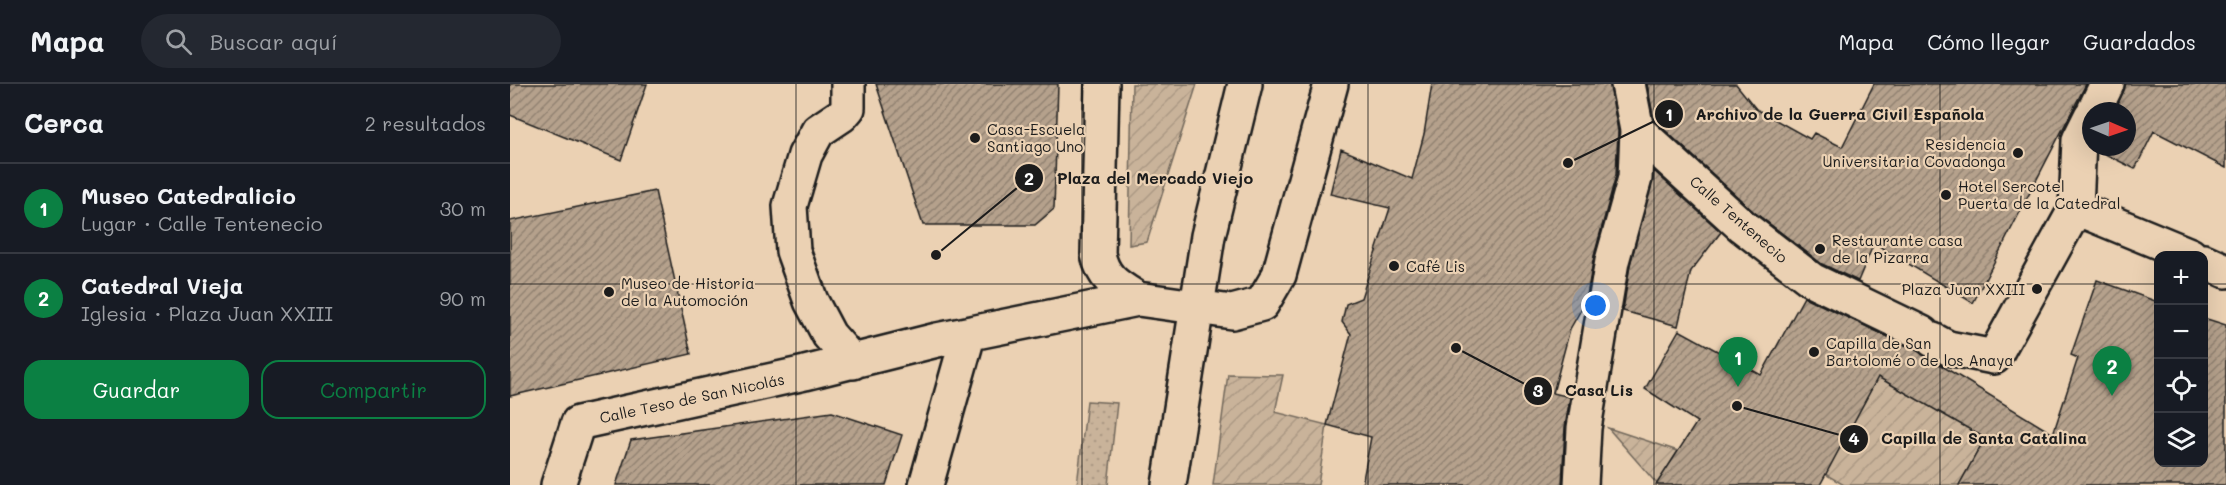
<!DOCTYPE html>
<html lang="es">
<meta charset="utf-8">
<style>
body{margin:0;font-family:Mali,sans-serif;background:#242831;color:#f1f3f6}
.controls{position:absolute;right:18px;bottom:18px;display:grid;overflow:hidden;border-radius:12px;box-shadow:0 6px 24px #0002}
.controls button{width:54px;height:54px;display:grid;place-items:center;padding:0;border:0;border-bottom:2px solid #363941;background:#171b24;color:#f1f3f6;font:30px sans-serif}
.compass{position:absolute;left:1572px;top:18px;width:54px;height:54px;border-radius:50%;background:#171b24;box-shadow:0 6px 24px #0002;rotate:92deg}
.you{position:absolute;left:1086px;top:222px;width:21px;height:21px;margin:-15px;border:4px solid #fff;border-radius:50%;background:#1a73e8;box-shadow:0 0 0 9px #1a73e833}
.badge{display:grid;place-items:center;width:39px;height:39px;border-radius:50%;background:#0b8043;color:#fff;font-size:20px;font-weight:700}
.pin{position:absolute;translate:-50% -50px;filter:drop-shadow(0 2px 3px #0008)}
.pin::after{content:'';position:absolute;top:32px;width:21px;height:18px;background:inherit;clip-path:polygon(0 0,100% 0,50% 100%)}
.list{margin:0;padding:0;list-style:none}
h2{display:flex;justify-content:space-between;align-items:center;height:78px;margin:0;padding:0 24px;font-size:26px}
h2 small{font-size:20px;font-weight:400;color:#9ea1a6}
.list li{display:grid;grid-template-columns:39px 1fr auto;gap:18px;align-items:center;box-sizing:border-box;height:90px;padding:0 24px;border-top:2px solid #363941}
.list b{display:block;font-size:22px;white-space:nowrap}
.list p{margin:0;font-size:20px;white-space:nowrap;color:#9ea1a6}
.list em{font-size:20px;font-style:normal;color:#9ea1a6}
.actions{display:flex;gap:12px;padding:18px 24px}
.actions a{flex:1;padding:14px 0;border:2px solid #0b8043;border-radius:18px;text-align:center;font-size:21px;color:#0b8043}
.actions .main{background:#0b8043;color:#fff}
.icon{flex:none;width:33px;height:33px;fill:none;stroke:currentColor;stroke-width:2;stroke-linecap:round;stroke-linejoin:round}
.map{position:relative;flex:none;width:1716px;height:401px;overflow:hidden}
header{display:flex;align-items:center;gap:36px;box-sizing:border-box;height:84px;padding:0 30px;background:#171b24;border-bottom:2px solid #363941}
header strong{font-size:28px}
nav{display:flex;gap:33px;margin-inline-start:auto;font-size:21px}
.search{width:420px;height:54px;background:#242831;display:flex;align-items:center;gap:15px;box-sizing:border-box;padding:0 21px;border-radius:33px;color:#9ea1a6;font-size:22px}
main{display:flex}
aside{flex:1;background:#171b24}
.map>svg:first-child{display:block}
.grass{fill:url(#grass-dots);stroke:#72685b;stroke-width:1.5}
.garden{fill:url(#garden-furrows);stroke:#72685b;stroke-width:1.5}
.building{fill:url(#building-hatch);stroke:#1c1c1c;stroke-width:1.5}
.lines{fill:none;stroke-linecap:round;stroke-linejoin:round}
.minor-casing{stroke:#1c1c1c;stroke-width:38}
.major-casing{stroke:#1c1c1c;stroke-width:38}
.minor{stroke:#ebd1b3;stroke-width:33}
.major{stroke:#ebd1b3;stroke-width:33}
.grid{fill:none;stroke:#1c1c1c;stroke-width:1.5;stroke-opacity:0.55}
.poi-dot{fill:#1c1c1c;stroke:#ebd1b3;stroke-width:2}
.labels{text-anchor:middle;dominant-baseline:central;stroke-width:4.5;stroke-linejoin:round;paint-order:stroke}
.poi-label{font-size:15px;fill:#1c1c1c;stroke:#ebd1b3;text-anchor:start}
.street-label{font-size:15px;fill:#1c1c1c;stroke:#ebd1b3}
.leader{fill:none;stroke:#1c1c1c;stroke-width:2}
.callout-dot{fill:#1c1c1c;stroke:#ebd1b3;stroke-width:2}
.mark-label{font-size:18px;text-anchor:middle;font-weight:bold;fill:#fff}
.callout-label{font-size:16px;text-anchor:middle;font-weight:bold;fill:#1c1c1c;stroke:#ebd1b3;stroke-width:4.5;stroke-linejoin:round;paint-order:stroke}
</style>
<header>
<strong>Mapa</strong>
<div class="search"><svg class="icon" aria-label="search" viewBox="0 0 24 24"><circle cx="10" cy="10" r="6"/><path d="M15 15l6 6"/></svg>Buscar aquí</div>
<nav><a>Mapa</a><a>Cómo llegar</a><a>Guardados</a></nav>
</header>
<main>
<aside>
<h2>Cerca<small>2 resultados</small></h2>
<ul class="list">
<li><span class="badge">1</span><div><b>Museo Catedralicio</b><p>Lugar · Calle Tentenecio</p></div><em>30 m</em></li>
<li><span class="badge">2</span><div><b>Catedral Vieja</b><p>Iglesia · Plaza Juan XXIII</p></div><em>90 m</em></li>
</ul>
<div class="actions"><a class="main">Guardar</a><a>Compartir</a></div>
</aside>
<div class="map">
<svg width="1716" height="401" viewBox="0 0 1716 401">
<defs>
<pattern id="grass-dots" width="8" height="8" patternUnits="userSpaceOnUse" patternTransform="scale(1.5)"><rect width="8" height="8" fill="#c9b39a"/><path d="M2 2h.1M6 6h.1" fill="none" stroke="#ac9984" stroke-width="1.8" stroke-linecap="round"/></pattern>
<pattern id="garden-furrows" width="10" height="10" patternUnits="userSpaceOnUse" patternTransform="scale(1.5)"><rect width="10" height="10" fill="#c9b39a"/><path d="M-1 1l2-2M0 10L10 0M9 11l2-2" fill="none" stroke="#ac9984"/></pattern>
<pattern id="building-hatch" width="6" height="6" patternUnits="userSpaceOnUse" patternTransform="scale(1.5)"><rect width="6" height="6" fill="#b5a18c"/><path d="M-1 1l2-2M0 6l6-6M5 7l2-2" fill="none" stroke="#928272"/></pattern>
</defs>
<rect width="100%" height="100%" fill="#ebd1b3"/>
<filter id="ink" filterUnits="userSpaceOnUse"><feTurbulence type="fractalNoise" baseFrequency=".0167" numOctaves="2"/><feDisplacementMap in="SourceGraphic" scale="12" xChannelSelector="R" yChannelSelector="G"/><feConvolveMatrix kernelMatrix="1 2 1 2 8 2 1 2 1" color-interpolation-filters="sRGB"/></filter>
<g filter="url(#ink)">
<path class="grass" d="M577,317L607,319L598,401H567Z"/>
<path class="garden" d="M622,0H687L637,158L619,161Z
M718,290L773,291L765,328L817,341L808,401H703Z
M1368,293L1475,354L1449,401H1334L1315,390Z
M1098,344L1168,367L1147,400Z"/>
<path class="building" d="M0,0H137L111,76L0,31Z
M366,0H548L544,125L525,141H413Z
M922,0H1100L1108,47L1106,91L1084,172L1076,217L1060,245L1043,309L1060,313L1055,343L1052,401H852L861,353L817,341L841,250L832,238L836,220L851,214L880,124L820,110L831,65L902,95L914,50Z
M1137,0H1226L1246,25L1300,55L1304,49L1332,63L1364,0H1576L1463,219L1364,159L1348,197L1312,180L1244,128L1144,36Z
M1616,0H1716V84L1644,47L1625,85L1587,66V63H1617V27H1605Z
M1144,87L1211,148L1181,187L1168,242L1113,227L1120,181Z
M145,107L181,270L0,312V137Z
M1587,196L1648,218V378H1694V234L1716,241V401H1449L1475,354L1368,293L1310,401H1146L1187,338L1135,305L1169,246L1251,291L1294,213L1406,266L1543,350L1568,274L1561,271Z
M322,328L392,351L376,401H106L121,356Z"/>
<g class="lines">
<defs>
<path id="minor" d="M338,0V24L332,31L308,47L295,71L280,122L283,167L301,217L319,251L343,278
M592,0L588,170C593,195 607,202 628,215
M1118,0L1127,46L1232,142L1302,196L1412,249
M1584,27L1597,0
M1566,124L1569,56L1581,32
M1694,177L1716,187
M1423,256L1438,264L1484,273L1566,124L1680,171
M48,401L68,339L295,289L427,256L628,215L722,228L752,220L769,191L821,0
M416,401L458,252
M1071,401L1074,344L1102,177L1125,94L1127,46"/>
<path id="major" d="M659,401L698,152L735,0"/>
</defs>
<use href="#minor" class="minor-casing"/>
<use href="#major" class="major-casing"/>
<use href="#minor" class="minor"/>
<use href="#major" class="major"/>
</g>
</g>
<path class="grid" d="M286,0V401M572,0V401M858,0V401M1144,0V401M1430,0V401M0,200H1648M1694,200H1716"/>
<g class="poi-dot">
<circle cx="465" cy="54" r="6"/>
<circle cx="1508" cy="69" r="6"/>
<circle cx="1436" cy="111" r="6"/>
<circle cx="1310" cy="165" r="6"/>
<circle cx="884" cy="182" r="6"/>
<circle cx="1527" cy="205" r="6"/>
<circle cx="99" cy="208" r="6"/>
<circle cx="1304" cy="268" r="6"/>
</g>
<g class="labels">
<g class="poi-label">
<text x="477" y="45">Casa-Escuela<tspan x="477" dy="17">Santiago Uno</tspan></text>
<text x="1496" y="60" text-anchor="end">Residencia<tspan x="1496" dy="17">Universitaria Covadonga</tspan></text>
<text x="1448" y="102">Hotel Sercotel<tspan x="1448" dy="17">Puerta de la Catedral</tspan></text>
<text x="1322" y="156">Restaurante casa<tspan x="1322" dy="17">de la Pizarra</tspan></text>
<text x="896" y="182">Café Lis</text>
<text x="111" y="199">Museo de Historia<tspan x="111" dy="17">de la Automoción</tspan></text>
<text x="1515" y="205" text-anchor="end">Plaza Juan XXIII</text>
<text x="1316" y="259">Capilla de San<tspan x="1316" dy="17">Bartolomé o de los Anaya</tspan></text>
</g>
<g class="street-label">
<text transform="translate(1229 135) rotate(41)">Calle Tentenecio</text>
<text transform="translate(182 314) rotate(-12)">Calle Teso de San Nicolás</text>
</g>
</g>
<path class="leader" d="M1058 79L1159 30M426 171L519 94M946 264L1028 307M1227 322L1344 355"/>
<g class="callout-dot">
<circle cx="1058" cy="79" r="6"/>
<circle cx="426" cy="171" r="6"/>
<circle cx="946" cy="264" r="6"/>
<circle cx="1227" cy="322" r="6"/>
<circle cx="1159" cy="30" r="15"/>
<circle cx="519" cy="94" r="15"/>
<circle cx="1028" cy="307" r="15"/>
<circle cx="1344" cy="355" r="15"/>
</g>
<g class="mark-label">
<text x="1159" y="37">1</text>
<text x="519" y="101">2</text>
<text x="1028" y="313">3</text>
<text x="1344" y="361">4</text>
</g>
<g class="callout-label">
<text x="1330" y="36">Archivo de la Guerra Civil Española</text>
<text x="645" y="100">Plaza del Mercado Viejo</text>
<text x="1089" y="312">Casa Lis</text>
<text x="1474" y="360">Capilla de Santa Catalina</text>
</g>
</svg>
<div class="controls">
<button>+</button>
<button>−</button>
<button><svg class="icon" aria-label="locate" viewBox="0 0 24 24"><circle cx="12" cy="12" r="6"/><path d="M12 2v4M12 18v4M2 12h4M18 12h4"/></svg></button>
<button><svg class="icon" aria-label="layers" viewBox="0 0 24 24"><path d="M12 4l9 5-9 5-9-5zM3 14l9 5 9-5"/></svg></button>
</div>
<svg class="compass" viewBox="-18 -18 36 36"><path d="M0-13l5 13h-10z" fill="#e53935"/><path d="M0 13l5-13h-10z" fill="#9ea1a6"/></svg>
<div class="you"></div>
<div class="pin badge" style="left:1228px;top:303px">1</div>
<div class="pin badge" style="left:1602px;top:312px">2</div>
</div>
</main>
